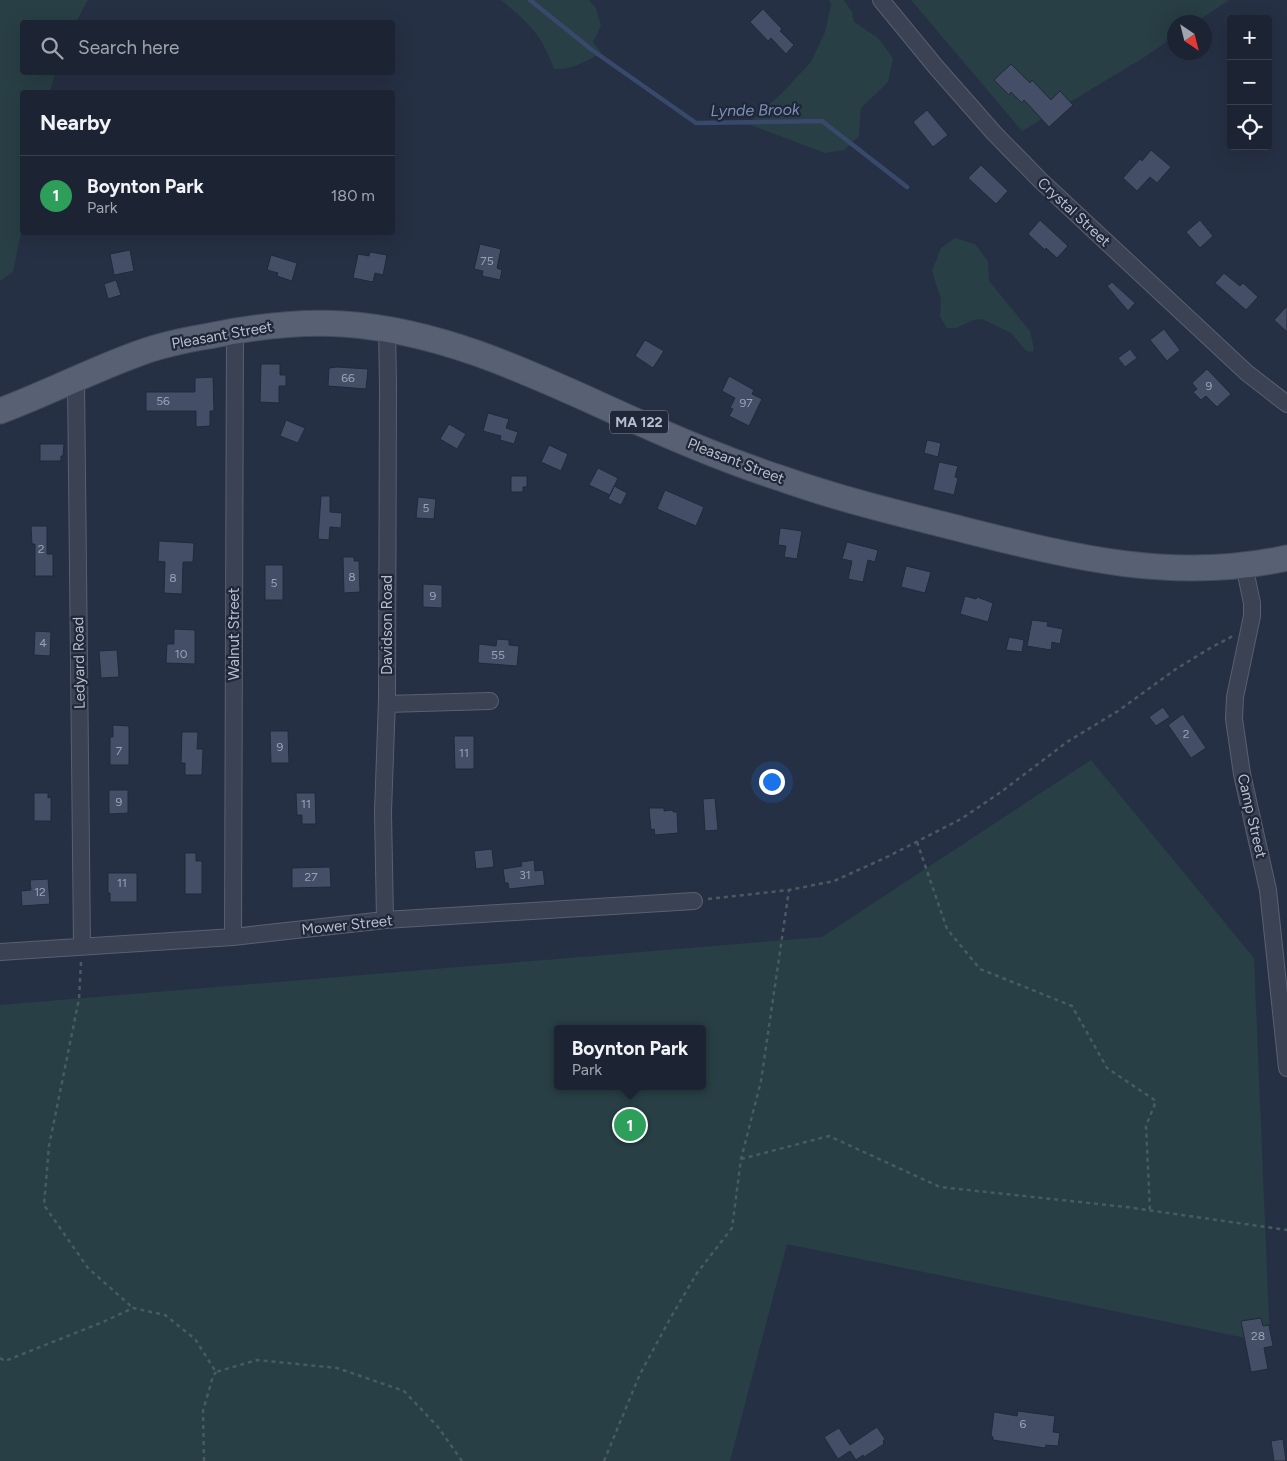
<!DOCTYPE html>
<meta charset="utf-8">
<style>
body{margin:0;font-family:Figtree,sans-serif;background:#252c3b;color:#f1f3f6}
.controls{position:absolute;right:15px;top:15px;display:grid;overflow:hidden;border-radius:5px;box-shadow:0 5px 20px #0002}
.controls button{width:45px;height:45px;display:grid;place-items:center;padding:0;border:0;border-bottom:1px solid #3a414e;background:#1c2433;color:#f1f3f6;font:25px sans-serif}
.compass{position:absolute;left:1167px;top:15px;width:45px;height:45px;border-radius:50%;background:#1c2433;box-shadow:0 5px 20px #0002;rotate:145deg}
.you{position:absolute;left:771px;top:781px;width:18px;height:18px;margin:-12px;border:4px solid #fff;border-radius:50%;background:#1a73e8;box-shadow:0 0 0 8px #1a73e833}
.badge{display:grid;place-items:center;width:32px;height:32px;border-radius:50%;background:#8caefe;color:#fff;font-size:16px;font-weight:700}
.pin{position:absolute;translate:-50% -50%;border:2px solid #fff;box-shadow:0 1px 5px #0006}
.popup{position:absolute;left:554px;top:1025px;width:152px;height:65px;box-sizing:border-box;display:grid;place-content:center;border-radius:5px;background:#1c2433;filter:drop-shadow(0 1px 4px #0005);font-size:16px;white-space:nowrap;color:#a0a4ac}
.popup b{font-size:19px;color:#f1f3f6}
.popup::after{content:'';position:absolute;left:50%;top:100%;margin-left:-10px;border:10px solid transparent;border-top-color:#1c2433}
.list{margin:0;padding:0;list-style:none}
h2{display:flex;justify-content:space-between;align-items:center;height:65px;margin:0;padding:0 20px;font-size:21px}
h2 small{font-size:16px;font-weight:400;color:#a0a4ac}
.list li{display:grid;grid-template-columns:32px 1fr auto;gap:15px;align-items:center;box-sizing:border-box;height:80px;padding:0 20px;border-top:1px solid #3a414e}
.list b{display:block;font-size:19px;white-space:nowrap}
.list p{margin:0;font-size:16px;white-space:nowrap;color:#a0a4ac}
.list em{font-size:16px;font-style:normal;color:#a0a4ac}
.icon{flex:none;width:28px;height:28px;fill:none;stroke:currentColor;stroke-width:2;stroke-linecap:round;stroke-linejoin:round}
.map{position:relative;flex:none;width:1287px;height:1461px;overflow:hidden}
.search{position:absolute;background:#1c2433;box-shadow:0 5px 20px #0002;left:20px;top:20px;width:375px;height:55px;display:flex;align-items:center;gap:12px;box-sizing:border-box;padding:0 18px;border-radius:5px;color:#a0a4ac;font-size:19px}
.panel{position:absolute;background:#1c2433;box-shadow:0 5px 20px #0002;left:20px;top:90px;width:375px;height:145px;border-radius:5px}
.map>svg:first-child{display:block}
.green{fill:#283f45;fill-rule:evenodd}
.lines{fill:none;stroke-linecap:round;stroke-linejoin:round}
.stream{stroke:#38496c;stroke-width:4.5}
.building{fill:#444f67;stroke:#21293b}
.minor-casing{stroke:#596071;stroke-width:18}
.primary-casing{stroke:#444b5d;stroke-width:27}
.path{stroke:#465c61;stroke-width:2.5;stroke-dasharray:4 4;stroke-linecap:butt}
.minor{stroke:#3a4254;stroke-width:16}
.primary{stroke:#586174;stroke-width:25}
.labels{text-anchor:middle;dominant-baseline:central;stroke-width:4.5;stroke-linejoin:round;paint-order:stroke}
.number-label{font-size:12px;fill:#9ba2b4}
.shield{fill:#1f2739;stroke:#8a91a1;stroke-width:1}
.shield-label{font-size:14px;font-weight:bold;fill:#b8becd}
.street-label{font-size:15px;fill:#b8becd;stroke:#1f2739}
.water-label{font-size:16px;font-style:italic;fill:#7d90b6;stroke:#1f2739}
</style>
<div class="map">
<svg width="1287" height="1461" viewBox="0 0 1287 1461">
<rect width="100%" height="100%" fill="#263044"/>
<path class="green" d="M0,0H88L76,22H22V72L55,73L50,92H22V228L13,272L0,281Z
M501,0H589L596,8L601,26L593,42L601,52C587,62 571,70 554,69C541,33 529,24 501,0Z
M829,0H844L852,12L854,22L878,38L893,58L888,82L861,108L859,136L844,150L825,153L748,124L781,94L811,62L825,32L831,4Z
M911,0H1229L1196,22H1174V37L1143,58L1022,131Z
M955,238L975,244L988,261L989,281L1030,331L1034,349L1033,352L1026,351L1011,333L982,319L974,320L956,328H947L940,317L941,300L932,271L941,248Z
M1091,760L1254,958L1270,1343L787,1244L730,1461H0V1005L822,937ZM558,1029H702V1086H558Z"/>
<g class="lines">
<path class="stream" d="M530,0L592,50L696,123L822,121L907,187"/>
</g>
<path class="building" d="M763,9L782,29L780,31L794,45L786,54L771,38L768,41L750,22Z
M1011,64L1030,83L1032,80L1051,100L1060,91L1073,105L1049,127L1024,100L1022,103L1011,92L1009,95L994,80Z
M927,110L948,135L933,147L913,122Z
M1151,150L1171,167L1157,183L1150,177L1137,191L1123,178L1140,159L1142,161Z
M981,165L1008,191L996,204L968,178Z
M1040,220L1068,246L1057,258L1046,248L1045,250L1028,234Z
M1200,220L1213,236L1200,248L1186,232Z
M480,244L501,249L497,268L502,270L500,280L482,276L483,271L474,269Z
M130,250L134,271L114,275L110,254Z
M370,252L387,255L383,275L375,273L373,282L353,278L358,254L369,256Z
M271,255L297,263L292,281L277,276L278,273L267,270Z
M1224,273L1240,286L1243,283L1258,297L1246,310L1215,283Z
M116,280L121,295L108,299L104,284Z
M1112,282L1135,303L1128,311L1107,286Z
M1287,306V332L1274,320Z
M1164,329L1180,350L1167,361L1150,340Z
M645,340L664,351L653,368L635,356Z
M1130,349L1137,358L1125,367L1118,358Z
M261,364H280V375H286V386H279V403L260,402Z
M337,367L368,369L366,389L328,386L329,368Z
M1207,369L1231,394L1217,407L1206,396L1201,400L1193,392L1197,389L1192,383Z
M729,376L754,390L752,394L762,399L749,426L729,416L733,409L730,408L735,398L722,391Z
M213,377L214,411H210V426L196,427V411H146V392H195V378Z
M488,413L509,419L506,428L518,432L514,444L500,440L501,436L483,431Z
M286,420L305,428L298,443L280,436Z
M449,424L466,434L457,449L440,439Z
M927,440L941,443L938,457L924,453Z
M40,444H64L63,456H61V461H40Z
M549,445L568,454L561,471L541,462Z
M939,462L958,466L955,477L958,478L954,495L933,490Z
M598,468L618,478L610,495L589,485Z
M511,476H527V487H523V492H511Z
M614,486L627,493L621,505L608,499Z
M665,490L704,507L696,526L657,509Z
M321,496H330V512L342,513L341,528L330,527L329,540L318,539Z
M418,497L436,499L434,519L416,518Z
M31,526H47V554H53V576H35V544H32Z
M780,528L802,531L797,559L784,557L786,546L778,545Z
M159,541L194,543L193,562H183L182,594L164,593L165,562L158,561Z
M847,542L878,550L875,562L868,560L863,582L848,579L852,561L842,559Z
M343,557H354V561H359L360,592L344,593Z
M265,565H283V600H265Z
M906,566L931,572L925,593L901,587Z
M423,584L442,585V608L423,607Z
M965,596L976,599L977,597L993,603L988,622L960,614Z
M1032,620L1048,622L1047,626L1063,629L1060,644L1052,642L1051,650L1027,646Z
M174,629L195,630V664L166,663L167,644H174Z
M35,631L51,632L50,656L34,655Z
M1009,637L1024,640L1022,652L1006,650Z
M497,639L509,640V645L519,646L517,666L478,663L479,644L496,646Z
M117,650L119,677L101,678L99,651Z
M1163,707L1170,717L1156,726L1149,717Z
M1183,714L1206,748L1191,758L1168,725Z
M113,725L129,726V765H110V737H113Z
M270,731H288L289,763H271Z
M182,732H198L197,749H203L202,775H185V763H181Z
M454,736H474V769H455Z
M109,790H128V813L109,814Z
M34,793H48V798L51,797V821H34Z
M296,793H315L316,824H302V815H297Z
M715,798L718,830L705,831L703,799Z
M649,808H664V811L673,810V812H677L678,833L655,835L654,829L651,830Z
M492,849L494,867L476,869L474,851Z
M185,853H196V861H202V894H185Z
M534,860L535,871L543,870L545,885L509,889L508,883H505L503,869L522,866L521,862Z
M330,867L331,887L292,888V868Z
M108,873H137V902H110V893H108Z
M48,879L50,904L22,906L21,891L31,890L30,880Z
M1261,1318L1263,1326L1269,1325L1273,1346L1264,1348L1268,1369L1251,1372L1241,1321Z
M1018,1411L1055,1416L1053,1432L1060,1433L1058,1446L1046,1445L1045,1448L993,1440V1437L991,1436L994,1412L1017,1416Z
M877,1427L885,1439L883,1441L884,1444L864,1457L863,1455L856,1460L850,1451L838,1459L824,1437L839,1428L850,1445Z
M1283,1439L1286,1461H1274L1271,1441Z"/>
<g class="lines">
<defs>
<path id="minor" d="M881,0L936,67L994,133L1040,180L1247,373L1287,404
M76,380L82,946
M1244,565L1252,603V616L1235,697L1234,719L1242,774L1268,890L1287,1068
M387,704L490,701
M385,920L383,812L387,699L388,383L387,330
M233,937L235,330
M0,952L233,937L385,920L694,901"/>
<path id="primary" d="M0,411C46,394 90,371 137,354C160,345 185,340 209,336C253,327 297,321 343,324C454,331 553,385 654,429C695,447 737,464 780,478C839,499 901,514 961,529C1072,557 1173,583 1287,558"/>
</defs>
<use href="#minor" class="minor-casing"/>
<use href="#primary" class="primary-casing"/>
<path class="path" d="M917,842L947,929L980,969L1072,1006L1107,1068L1156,1101L1146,1126L1150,1211
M708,899L789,890L834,881L887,857L961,819L1001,792L1067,742L1118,711L1176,669L1212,647L1233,636
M81,962L79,999L49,1146L44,1205L88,1268L133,1308
M741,1159L829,1136L940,1187L1126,1207L1287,1230
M0,1358L5,1361L103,1322L133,1308L165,1315L195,1339L216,1372L257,1360L337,1368L404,1391L438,1427L462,1461
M204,1461L203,1411L213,1376L216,1372
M604,1461L640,1374L671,1317L697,1273L732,1228L741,1159L761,1081L789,890"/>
<use href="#minor" class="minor"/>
<use href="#primary" class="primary"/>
</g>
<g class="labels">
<g class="number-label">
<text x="487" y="261">75</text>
<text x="348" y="378">66</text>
<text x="1209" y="386">9</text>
<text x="163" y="401">56</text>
<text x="746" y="403">97</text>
<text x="426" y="508">5</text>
<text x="41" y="549">2</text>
<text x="352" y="577">8</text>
<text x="173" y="578">8</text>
<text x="274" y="583">5</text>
<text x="433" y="596">9</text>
<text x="43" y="643">4</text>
<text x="181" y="654">10</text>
<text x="498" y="655">55</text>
<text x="1186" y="734">2</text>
<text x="280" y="747">9</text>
<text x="119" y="751">7</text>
<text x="464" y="753">11</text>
<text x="119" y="802">9</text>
<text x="306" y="804">11</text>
<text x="525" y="875">31</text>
<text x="311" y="877">27</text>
<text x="122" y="883">11</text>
<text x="40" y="892">12</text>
<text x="1258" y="1336">28</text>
<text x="1023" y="1424">6</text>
</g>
<rect class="shield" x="610" y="410.5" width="58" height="23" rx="4"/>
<g class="shield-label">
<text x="639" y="422">MA 122</text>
</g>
<g class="street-label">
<text transform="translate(1074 212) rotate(43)">Crystal Street</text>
<text transform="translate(222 335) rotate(-10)">Pleasant Street</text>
<text transform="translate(736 461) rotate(21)">Pleasant Street</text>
<text transform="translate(387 625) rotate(-90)">Davidson Road</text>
<text transform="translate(234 634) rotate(-90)">Walnut Street</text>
<text transform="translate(79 663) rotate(-91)">Ledyard Road</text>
<text transform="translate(1252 816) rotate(77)">Camp Street</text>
<text transform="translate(347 925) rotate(-6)">Mower Street</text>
</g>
<g class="water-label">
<text transform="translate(755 110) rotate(-1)">Lynde Brook</text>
</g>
</g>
</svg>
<div class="controls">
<button>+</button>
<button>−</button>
<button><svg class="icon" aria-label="locate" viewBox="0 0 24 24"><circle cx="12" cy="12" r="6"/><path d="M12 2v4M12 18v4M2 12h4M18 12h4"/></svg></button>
</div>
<svg class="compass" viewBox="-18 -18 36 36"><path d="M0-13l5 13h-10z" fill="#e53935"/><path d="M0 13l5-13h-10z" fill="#a0a4ac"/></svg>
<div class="you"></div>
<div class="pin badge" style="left:630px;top:1125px;background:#2e9e5b">1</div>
<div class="popup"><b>Boynton Park</b>Park</div>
<div class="search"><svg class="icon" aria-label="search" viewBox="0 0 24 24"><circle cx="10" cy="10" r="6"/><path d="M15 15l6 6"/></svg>Search here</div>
<section class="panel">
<h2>Nearby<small></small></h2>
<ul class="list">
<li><span class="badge" style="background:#2e9e5b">1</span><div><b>Boynton Park</b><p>Park</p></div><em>180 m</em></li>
</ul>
</section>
</div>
